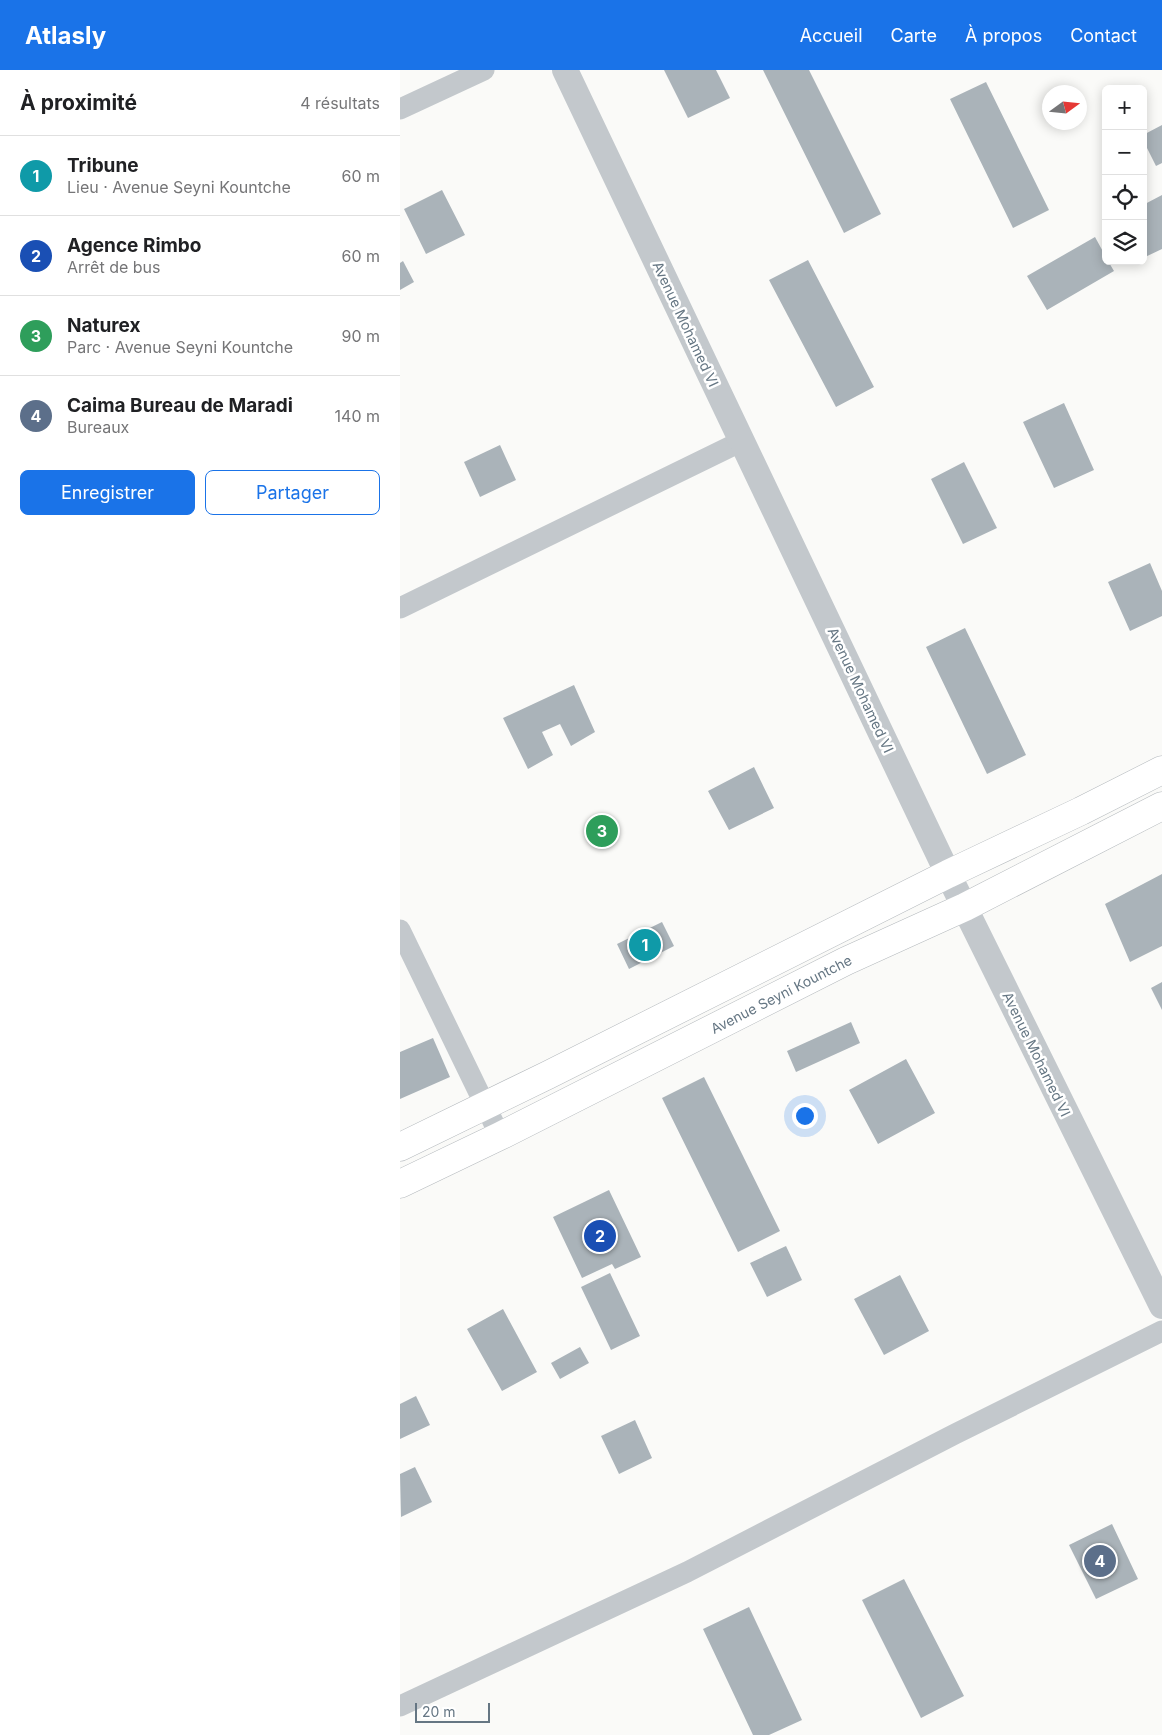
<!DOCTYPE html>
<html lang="fr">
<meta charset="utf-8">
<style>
body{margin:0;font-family:Inter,sans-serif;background:#f6f6f6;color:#202124}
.controls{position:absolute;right:15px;top:15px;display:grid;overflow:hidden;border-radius:8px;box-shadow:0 2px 12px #0003}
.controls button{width:45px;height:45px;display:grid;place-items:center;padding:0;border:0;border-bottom:1px solid #e0e0e0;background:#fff;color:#202124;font:25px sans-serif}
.compass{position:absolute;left:642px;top:15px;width:45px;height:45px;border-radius:50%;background:#fff;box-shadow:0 2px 12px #0003;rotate:75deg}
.scale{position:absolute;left:15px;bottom:12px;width:75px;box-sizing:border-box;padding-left:5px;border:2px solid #657683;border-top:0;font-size:14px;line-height:18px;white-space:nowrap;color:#657683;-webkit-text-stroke:4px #fff;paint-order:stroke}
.you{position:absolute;left:404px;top:1045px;width:18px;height:18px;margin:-12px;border:4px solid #fff;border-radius:50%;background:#1a73e8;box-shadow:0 0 0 8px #1a73e833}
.badge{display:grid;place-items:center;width:32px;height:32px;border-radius:50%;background:#1a73e8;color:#fff;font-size:16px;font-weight:700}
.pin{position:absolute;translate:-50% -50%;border:2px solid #fff;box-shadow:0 1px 5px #0006}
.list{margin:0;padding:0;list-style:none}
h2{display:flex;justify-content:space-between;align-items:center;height:65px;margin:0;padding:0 20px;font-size:21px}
h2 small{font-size:16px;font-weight:400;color:#757577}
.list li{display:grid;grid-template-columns:32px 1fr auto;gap:15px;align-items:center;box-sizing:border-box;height:80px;padding:0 20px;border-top:1px solid #e0e0e0}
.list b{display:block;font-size:19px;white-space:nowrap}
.list p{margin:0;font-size:16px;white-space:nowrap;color:#757577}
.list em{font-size:16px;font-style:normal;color:#757577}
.actions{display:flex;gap:10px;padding:15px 20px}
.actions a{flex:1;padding:11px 0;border:1px solid #1a73e8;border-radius:8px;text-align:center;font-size:18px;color:#1a73e8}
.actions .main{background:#1a73e8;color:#fff}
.icon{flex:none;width:28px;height:28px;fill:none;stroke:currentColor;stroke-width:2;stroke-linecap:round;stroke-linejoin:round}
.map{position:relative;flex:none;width:762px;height:1665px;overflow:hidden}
header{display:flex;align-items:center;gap:30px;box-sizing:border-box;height:70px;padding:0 25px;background:#1a73e8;color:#fff}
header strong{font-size:24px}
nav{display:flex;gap:28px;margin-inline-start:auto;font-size:18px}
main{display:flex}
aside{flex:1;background:#fff}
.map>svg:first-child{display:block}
.building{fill:#aab3b9}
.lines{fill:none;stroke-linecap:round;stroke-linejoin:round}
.trunk-casing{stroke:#b4b9bd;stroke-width:29}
.minor{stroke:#c3c8cc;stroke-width:21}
.tertiary{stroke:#c3c8cc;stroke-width:26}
.trunk{stroke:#fff;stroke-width:28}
.labels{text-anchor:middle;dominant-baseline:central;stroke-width:5;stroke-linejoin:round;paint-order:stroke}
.street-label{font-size:14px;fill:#657683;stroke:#fff}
</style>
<header>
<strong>Atlasly</strong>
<nav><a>Accueil</a><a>Carte</a><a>À propos</a><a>Contact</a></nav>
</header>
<main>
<aside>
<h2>À proximité<small>4 résultats</small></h2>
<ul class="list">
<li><span class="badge" style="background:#0f9aa8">1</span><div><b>Tribune</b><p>Lieu · Avenue Seyni Kountche</p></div><em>60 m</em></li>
<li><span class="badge" style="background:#1a4fb4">2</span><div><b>Agence Rimbo</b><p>Arrêt de bus</p></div><em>60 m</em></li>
<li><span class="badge" style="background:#2e9e5b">3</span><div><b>Naturex</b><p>Parc · Avenue Seyni Kountche</p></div><em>90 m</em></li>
<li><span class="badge" style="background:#5c6f8a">4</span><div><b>Caima Bureau de Maradi</b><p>Bureaux</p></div><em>140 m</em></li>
</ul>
<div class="actions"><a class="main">Enregistrer</a><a>Partager</a></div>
</aside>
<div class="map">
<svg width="762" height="1665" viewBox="0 0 762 1665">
<rect width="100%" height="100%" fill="#fafaf8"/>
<path class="building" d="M264,0H316L330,28L288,48Z
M363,0H409L481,144L444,163Z
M586,12L649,140L613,158L550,29Z
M762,55V93L756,96L743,70V65Z
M42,120L65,165L26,184L4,139Z
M762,125V179L743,188V135Z
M695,167L706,187V191H708L714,201L647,240L627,206Z
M408,190L474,317L436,337L369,210Z
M3,191L14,212L0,220V193Z
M664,333L694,400L654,418L623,352Z
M100,375L116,410L80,427L64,392Z
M564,392L597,458L563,474L531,409Z
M750,493L762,521V546L730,561L708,512Z
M565,558L626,685L587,704L526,577Z
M174,615L195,662L171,676L160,654L142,662L153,685L128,699L103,648Z
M354,697L374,738L329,760L308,721Z
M762,804V876L730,892L705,834Z
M262,852L274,876L229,899L217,874Z
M762,912V940L751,918Z
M451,952L460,973L396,1002L387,981Z
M33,968L50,1007L0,1029V982Z
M506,989L535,1043L478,1074L449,1020Z
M304,1007L380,1161L338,1182L262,1028Z
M209,1120L241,1187L215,1199L212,1194L182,1208L153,1147Z
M386,1176L402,1210L367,1227L350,1193Z
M210,1203L240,1266L211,1280L181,1217Z
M500,1205L529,1261L484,1285L454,1229Z
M103,1239L137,1302L102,1321L67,1259Z
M180,1277L189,1293L160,1309L151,1293Z
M16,1326L30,1355L0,1369V1334Z
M235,1350L252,1388L219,1404L201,1366Z
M15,1397L32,1432L1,1447L0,1404Z
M712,1454L738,1509L696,1529L669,1475Z
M504,1509L564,1626L521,1648L462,1530Z
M349,1537L402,1650L369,1665H353L303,1559Z"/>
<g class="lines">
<defs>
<path id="trunk" d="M0,1077L148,1005L548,804L681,741L762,700
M0,1114L100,1066L446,891L565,837L762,736"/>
</defs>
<use href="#trunk" class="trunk-casing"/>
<path class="minor" d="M0,39L84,0
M0,538L342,371
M0,860L100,1066
M0,1636L287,1502L555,1364L762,1261"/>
<path class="tertiary" d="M165,0L548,804L762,1236"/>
<use href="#trunk" class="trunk"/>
</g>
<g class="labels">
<g class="street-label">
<text transform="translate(286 254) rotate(65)">Avenue Mohamed VI</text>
<text transform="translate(461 620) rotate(65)">Avenue Mohamed VI</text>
<text transform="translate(381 924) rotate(-27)">Avenue Seyni Kountche</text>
<text transform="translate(637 984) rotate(64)">Avenue Mohamed VI</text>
</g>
</g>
</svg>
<div class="controls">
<button>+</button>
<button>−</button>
<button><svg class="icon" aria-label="locate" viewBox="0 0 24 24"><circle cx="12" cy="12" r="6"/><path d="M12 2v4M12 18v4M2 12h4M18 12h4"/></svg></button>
<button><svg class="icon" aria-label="layers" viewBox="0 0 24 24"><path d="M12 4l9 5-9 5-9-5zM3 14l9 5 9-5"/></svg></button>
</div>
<svg class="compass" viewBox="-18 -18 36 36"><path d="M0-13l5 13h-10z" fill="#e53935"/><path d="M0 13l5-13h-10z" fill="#757577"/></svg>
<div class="scale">20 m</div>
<div class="you"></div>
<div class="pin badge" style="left:245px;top:875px;background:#0f9aa8">1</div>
<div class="pin badge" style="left:200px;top:1166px;background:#1a4fb4">2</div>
<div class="pin badge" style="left:202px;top:761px;background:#2e9e5b">3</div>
<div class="pin badge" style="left:700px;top:1491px;background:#5c6f8a">4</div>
</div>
</main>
